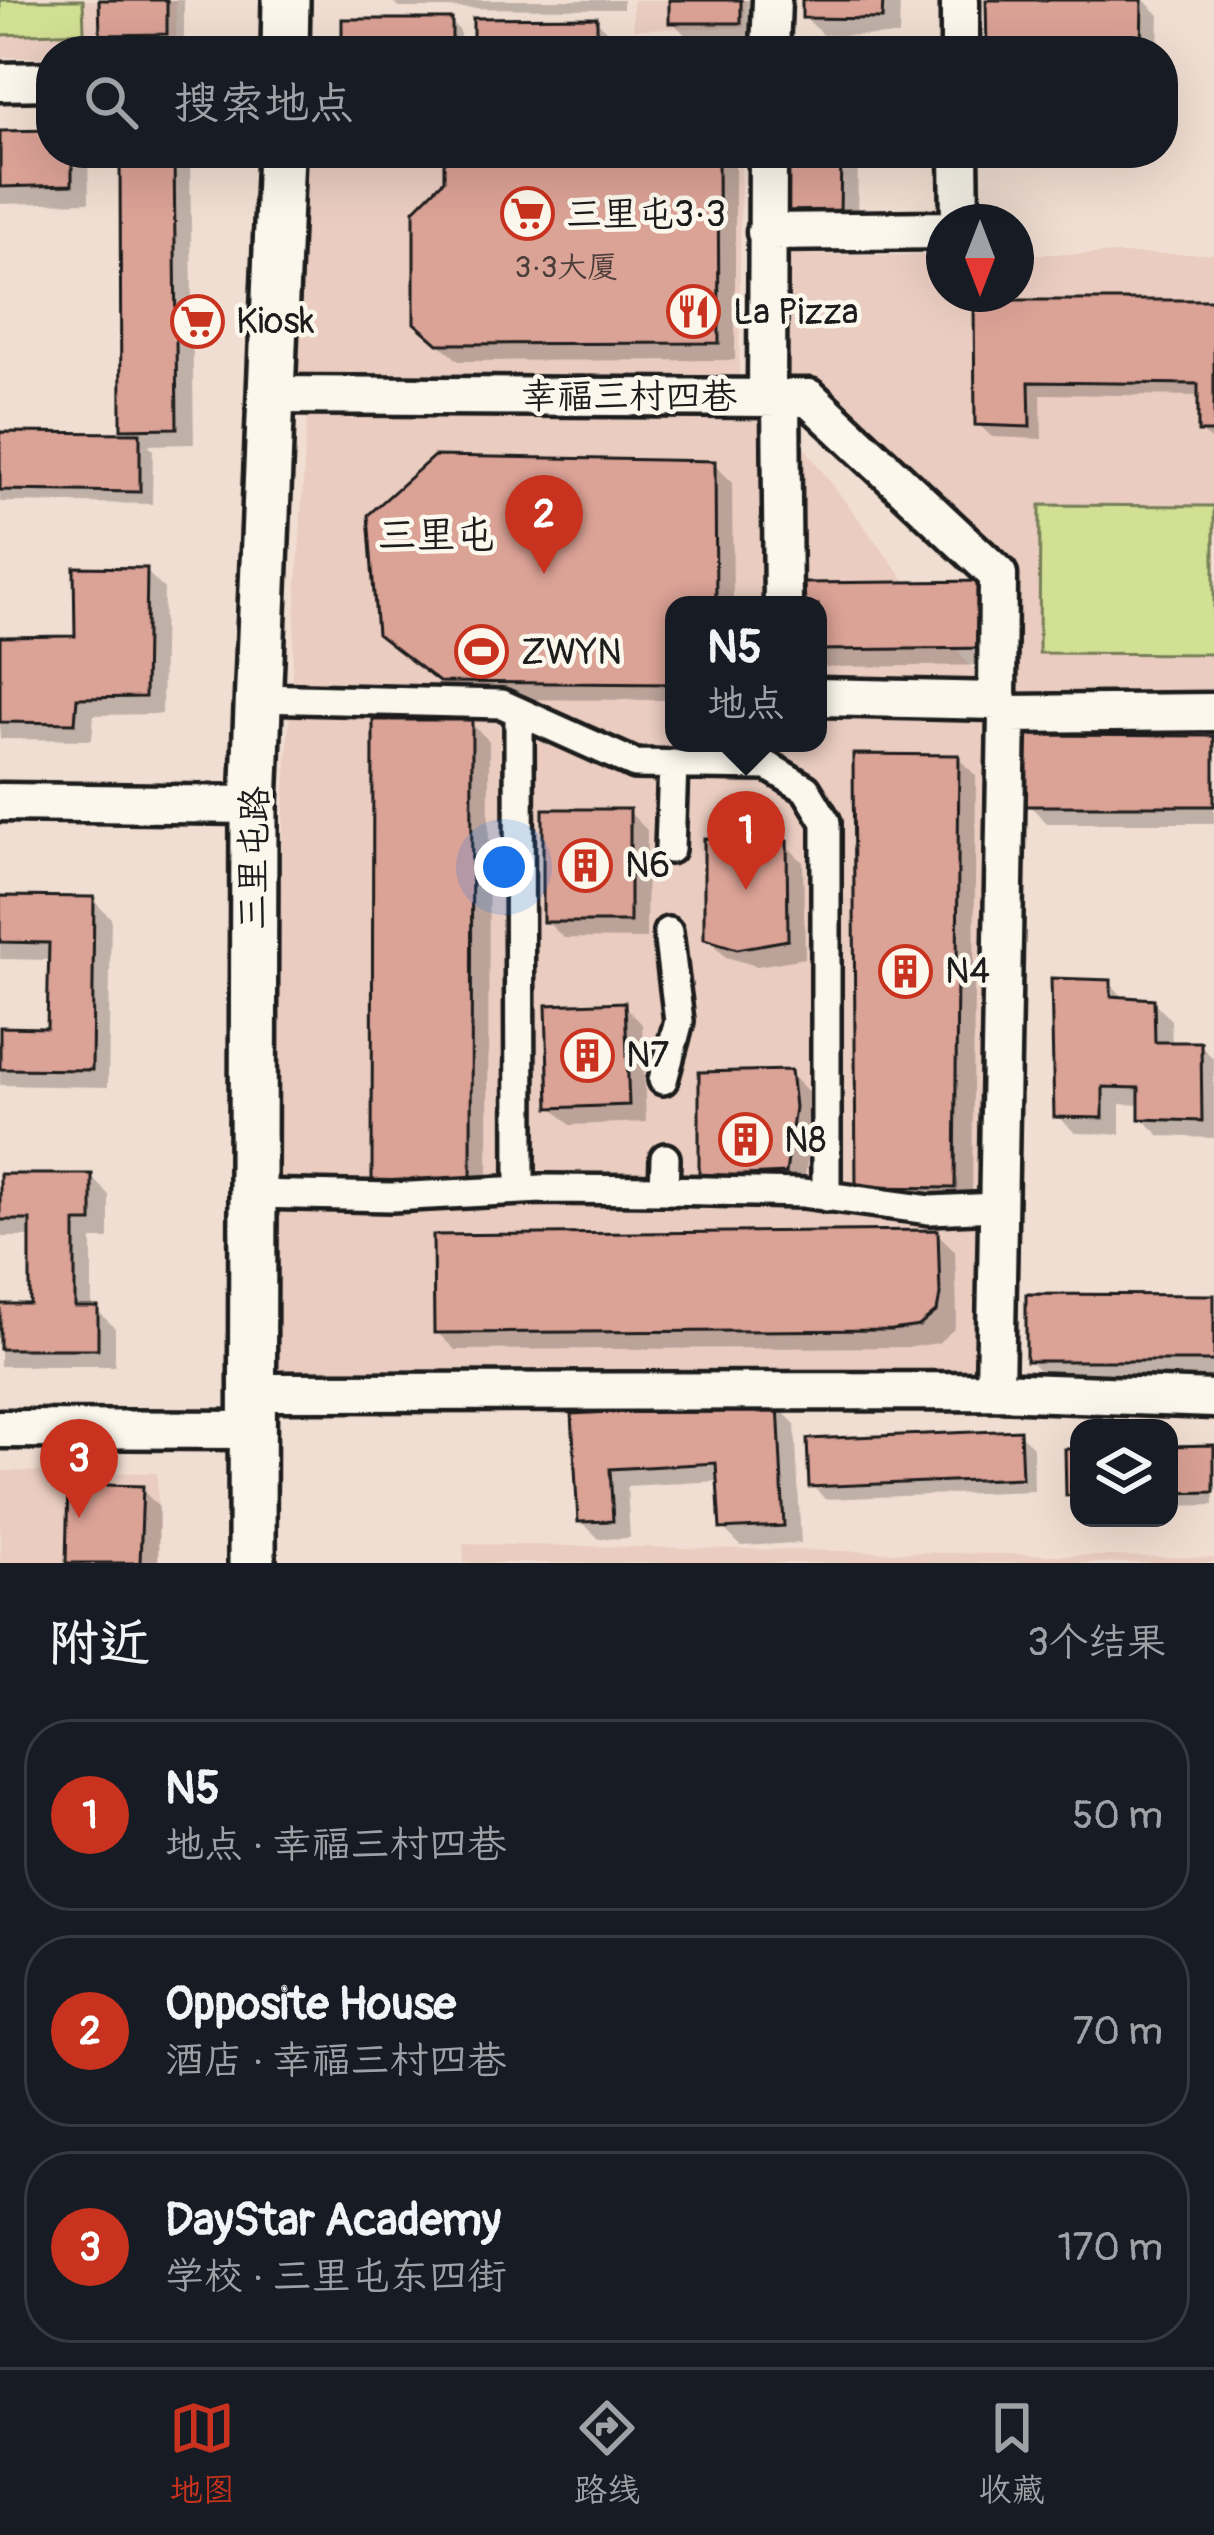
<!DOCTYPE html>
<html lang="zh">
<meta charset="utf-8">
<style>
body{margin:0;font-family:Pangolin,"LXGW WenKai TC",sans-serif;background:#242831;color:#f1f3f6}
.controls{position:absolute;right:36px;bottom:36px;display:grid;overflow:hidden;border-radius:24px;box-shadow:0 12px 48px #0002}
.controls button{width:108px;height:108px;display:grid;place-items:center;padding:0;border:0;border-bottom:3px solid #363941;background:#171b24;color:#f1f3f6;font:60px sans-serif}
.compass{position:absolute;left:926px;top:204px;width:108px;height:108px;border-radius:50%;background:#171b24;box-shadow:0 12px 48px #0002;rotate:180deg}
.you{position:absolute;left:504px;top:867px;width:42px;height:42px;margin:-30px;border:9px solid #fff;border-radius:50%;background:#1a73e8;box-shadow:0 0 0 18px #1a73e833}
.badge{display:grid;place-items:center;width:78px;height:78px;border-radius:50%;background:#c8321e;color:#fff;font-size:39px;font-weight:700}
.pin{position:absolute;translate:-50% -99px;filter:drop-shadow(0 3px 6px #0008)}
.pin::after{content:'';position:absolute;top:63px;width:42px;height:36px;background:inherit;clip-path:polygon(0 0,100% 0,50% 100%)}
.popup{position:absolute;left:665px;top:596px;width:162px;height:156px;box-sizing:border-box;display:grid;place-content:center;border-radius:24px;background:#171b24;filter:drop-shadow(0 3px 9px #0005);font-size:39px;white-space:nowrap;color:#9ea1a6}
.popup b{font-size:45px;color:#f1f3f6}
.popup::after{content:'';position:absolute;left:50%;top:100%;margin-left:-24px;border:24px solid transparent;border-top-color:#171b24}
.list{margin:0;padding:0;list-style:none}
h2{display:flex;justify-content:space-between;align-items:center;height:156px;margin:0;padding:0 48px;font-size:51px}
h2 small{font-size:39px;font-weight:400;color:#9ea1a6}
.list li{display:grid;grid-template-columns:78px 1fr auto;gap:36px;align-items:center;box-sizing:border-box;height:192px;margin:0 24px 24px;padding:0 24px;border:3px solid #363941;border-radius:48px}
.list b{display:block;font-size:45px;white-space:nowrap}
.list p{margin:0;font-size:39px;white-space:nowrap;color:#9ea1a6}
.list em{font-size:39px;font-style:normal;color:#9ea1a6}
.icon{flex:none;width:66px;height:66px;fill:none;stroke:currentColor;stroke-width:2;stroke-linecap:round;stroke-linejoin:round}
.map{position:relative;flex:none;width:1214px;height:1563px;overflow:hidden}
.search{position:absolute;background:#171b24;box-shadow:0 12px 48px #0002;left:36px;right:36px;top:36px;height:132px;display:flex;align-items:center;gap:30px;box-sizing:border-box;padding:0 42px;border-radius:48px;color:#9ea1a6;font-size:45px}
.sheet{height:804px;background:#171b24}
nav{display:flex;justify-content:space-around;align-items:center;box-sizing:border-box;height:168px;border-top:3px solid #363941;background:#171b24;font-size:33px;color:#9ea1a6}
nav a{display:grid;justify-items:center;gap:6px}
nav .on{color:#c8321e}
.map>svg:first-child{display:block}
.built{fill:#eaccc0;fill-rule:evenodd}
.green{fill:#d2e094;stroke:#777e58;stroke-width:3}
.shadow{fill:#0003}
.building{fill:#dba296;stroke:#1c1c1c;stroke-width:3}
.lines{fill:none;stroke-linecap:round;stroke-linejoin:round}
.pedestrian-casing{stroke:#1c1c1c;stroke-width:36}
.minor-casing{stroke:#1c1c1c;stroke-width:45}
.tertiary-casing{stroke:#1c1c1c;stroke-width:54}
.pedestrian{stroke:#fbf7ec;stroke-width:27}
.minor{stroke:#fbf7ec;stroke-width:36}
.tertiary{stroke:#fbf7ec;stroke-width:45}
.labels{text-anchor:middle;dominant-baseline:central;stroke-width:9;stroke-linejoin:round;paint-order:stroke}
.number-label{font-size:30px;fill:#4c3e3a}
.poi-label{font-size:36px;fill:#1c1c1c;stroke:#fbf7ec;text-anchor:start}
.street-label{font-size:36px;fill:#1c1c1c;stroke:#fbf7ec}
.neighbourhood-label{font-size:39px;fill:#1c1c1c;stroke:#fbf7ec}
</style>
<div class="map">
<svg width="1214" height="1563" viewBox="0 0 1214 1563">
<rect width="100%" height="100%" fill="#f1ded2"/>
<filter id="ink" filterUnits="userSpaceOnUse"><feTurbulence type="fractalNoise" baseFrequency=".00833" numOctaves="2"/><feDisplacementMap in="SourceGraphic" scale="24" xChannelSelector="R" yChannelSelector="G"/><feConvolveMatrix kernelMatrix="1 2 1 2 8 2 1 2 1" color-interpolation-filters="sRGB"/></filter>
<g filter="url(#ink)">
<path class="built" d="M0,0H176V51H51V57H0Z
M633,0H745V28L633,29Z
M301,153H741L739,384L299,377Z
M1016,254H1214V693L1010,694L1007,570L820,401L819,383L786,382V255H944V294H1016Z
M307,415L784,421L997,701L995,1391L250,1392ZM674,605H818V743H674Z
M0,1471L157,1473L159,1563H0Z
M463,1544L1214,1558V1563H464Z"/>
<path class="green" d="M0,0H83L84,32L0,35Z
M1040,505L1214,506V654L1039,653Z"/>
<path class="shadow" d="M102,0H184V51H121L103,33Z
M391,0H623V9L399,8Z
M672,0H758V40H690L672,21Z
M805,0H900L899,36L823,35L805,17Z
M989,0H1144L1159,15L1158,51H990Z
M596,20L609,33V51H476Z
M451,22L460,31V51H345Z
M51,133V153H88L89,202L0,204V134Z
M123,153H190L194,444L148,445L153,450L152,504L0,502V435L133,436L124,427Z
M447,153H735V360L459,361L436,341Z
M788,153H858L857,231H806Z
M977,303H1214V444L1201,431V396L1041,394L1042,439L992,437L978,424Z
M714,464L732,482L733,605H674V700L460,699L380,633Z
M146,571L164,589L162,714L94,715L92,740L0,739V640L79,639Z
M991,584L1010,665L826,667L818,658V605H808L807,586Z
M471,723L489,741L488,1200H393L375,1182Z
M1214,739V823H1047L1029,805Z
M958,758L976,776L972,1204L878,1203L859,1185Z
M629,812L647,830L646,939L564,938L545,920Z
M785,844L803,862L805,958L757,966L726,957L707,938Z
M0,899L93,900L111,918L108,1087L0,1085V1030L50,1031L51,960L0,959Z
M1110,983L1126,1000L1153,1001L1171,1020L1172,1045H1200L1214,1059V1138L1160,1136L1142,1118V1105L1120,1104V1134L1075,1133L1057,1115Z
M624,1006L642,1024L646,1122L570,1125L552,1107Z
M790,1073L808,1092L812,1126L803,1190L720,1193L702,1175Z
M0,1177H91L109,1195V1239H92V1310H97L115,1328V1366H0V1307H33V1237H0Z
M937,1233L955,1251L957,1315L954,1329L938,1343L912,1347L455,1350L437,1332Z
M1214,1298V1378H1047L1029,1360Z
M777,1406L795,1424L801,1543L741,1546L723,1528L720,1481L627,1486L630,1538L599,1539L581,1521L575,1417Z
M1019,1433L1033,1447L1034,1491L825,1499L812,1485Z
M1214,1448V1505L1169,1506V1449Z
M141,1489L159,1507L158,1563H69Z"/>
<path class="building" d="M99,0H167V34L100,35Z
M669,0H741V23H669Z
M802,0H883L882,19L802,18Z
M986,0H1142L1141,51H987Z
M597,17V51H473V18Z
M342,19H452V51H342Z
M51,130V153H72V185L0,187V131Z
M120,153H174L177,428L121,429Z
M444,153H718L719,343L438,344L414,323V210L444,180Z
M785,153H841L840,214H785Z
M974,300H1214V432H1198V384L1029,382L1030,427L975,425Z
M0,432L140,433V492L0,490Z
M434,456L715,461L716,605H674V684L439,682L377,634L368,515Z
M74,567L147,568L145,697L77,698L75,723L0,722V637L75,636Z
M992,581L993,648L818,650V605H805L804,583Z
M373,720H472L471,1183H372Z
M1024,735L1214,736V806H1026Z
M853,754L959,755L955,1188L856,1187Z
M543,809H630V922H543Z
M704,838L787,841L788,940L737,949L704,939Z
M0,896L94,897L92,1070L0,1069V1027L47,1028L49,943L0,942Z
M1051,978L1111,980V996L1154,999L1155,1042H1201L1202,1121L1139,1119V1088L1103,1087V1118L1054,1117Z
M625,1002L629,1105L549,1108L546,1005Z
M791,1070L795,1107L786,1173L699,1177V1072Z
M0,1174H92V1222H75V1307H98V1349H0V1304H30V1220H0Z
M938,1230L940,1295L937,1311L919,1326L892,1330L434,1333L433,1235Z
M1026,1294L1214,1295V1361H1026Z
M778,1403L784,1526L720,1529L716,1463L610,1469L613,1521L578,1522L572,1414Z
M1020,1430L1022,1478L809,1487L807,1439Z
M1214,1445V1492L1169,1493V1446Z
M1065,1449H1079V1495L1066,1496Z
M68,1484L143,1486L140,1563H66Z"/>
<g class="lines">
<defs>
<path id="pedestrian" d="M258,698L502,704L635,764L768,766L806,789L826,822V1197
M519,712L520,1190
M670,849L673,764
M663,1080L679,1021L668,932
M664,1190L665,1158
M252,1194L392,1197L542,1189L664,1190L803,1193L930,1210L997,1207"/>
<path id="minor" d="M770,51L772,0
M960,51V0
M0,82L51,81
M959,153L960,222
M766,232L944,230
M269,395L781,398L783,605
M767,397L768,153
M781,398H809L998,575L997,701
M818,697L997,701L1007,714L995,1391
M1007,714L1214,712
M0,802L254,805
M250,1392L995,1391L1214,1399
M0,1429L251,1430"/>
<path id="tertiary" d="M285,51L286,0
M252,1563L254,805L281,153"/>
</defs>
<use href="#pedestrian" class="pedestrian-casing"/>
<use href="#minor" class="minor-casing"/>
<use href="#tertiary" class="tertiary-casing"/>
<use href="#pedestrian" class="pedestrian"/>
<use href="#minor" class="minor"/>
<use href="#tertiary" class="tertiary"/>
</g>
</g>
<defs>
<symbol id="supermarket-ring" viewBox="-11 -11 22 22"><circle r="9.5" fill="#fbf7ec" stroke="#c8321e" stroke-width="1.5"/><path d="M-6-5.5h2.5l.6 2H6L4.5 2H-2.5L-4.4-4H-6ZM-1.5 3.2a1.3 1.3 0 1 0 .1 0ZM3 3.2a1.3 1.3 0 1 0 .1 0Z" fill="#c8321e"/></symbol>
<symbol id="restaurant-ring" viewBox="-11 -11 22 22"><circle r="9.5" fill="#fbf7ec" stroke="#c8321e" stroke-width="1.5"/><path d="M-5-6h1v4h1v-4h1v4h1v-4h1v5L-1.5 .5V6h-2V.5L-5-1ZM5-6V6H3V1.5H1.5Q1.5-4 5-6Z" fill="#c8321e"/></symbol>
<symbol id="stadium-ring" viewBox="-11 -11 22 22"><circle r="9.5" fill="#fbf7ec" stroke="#c8321e" stroke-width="1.5"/><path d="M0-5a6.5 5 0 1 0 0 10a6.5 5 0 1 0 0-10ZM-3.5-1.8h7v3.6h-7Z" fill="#c8321e"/></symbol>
<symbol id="building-ring" viewBox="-11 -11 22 22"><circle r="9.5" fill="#fbf7ec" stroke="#c8321e" stroke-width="1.5"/><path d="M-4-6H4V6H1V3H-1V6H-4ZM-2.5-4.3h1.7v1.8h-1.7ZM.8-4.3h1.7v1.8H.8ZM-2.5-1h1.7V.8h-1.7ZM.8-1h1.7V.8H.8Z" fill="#c8321e"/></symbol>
</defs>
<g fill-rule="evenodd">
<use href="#supermarket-ring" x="498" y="184" width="59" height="59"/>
<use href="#restaurant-ring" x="664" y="282" width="59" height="59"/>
<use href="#supermarket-ring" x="168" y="292" width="59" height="59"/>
<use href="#stadium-ring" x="452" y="622" width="59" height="59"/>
<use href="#building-ring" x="556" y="836" width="59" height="59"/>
<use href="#building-ring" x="876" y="942" width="59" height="59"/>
<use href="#building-ring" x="558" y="1026" width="59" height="59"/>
<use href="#building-ring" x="716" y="1110" width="59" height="59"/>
</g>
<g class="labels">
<g class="number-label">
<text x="566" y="267">3·3大厦</text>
</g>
<g class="poi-label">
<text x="566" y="214">三里屯3·3</text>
<text x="733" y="312">La Pizza</text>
<text x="236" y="321">Kiosk</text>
<text x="521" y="652">ZWYN</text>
<text x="625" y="865">N6</text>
<text x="945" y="971">N4</text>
<text x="626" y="1055">N7</text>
<text x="784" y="1140">N8</text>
</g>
<g class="street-label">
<text x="629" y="396">幸福三村四巷</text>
<text transform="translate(254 858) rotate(-89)">三里屯路</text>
</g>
<g class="neighbourhood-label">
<text x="436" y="535">三里屯</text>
</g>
</g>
</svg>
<div class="controls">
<button><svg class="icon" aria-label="layers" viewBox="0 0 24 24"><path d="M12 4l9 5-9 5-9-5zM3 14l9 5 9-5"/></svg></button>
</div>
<svg class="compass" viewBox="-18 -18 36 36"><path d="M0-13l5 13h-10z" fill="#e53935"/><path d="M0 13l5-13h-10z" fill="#9ea1a6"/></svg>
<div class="you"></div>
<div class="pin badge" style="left:746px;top:890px">1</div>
<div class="popup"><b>N5</b>地点</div>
<div class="pin badge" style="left:544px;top:574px">2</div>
<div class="pin badge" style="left:79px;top:1518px">3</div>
<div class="search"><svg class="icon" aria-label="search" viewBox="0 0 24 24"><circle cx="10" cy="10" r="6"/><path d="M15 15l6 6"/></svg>搜索地点</div>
</div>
<section class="sheet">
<h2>附近<small>3个结果</small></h2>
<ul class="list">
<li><span class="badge">1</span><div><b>N5</b><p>地点 · 幸福三村四巷</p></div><em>50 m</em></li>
<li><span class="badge">2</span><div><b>Opposite House</b><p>酒店 · 幸福三村四巷</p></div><em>70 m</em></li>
<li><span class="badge">3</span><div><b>DayStar Academy</b><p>学校 · 三里屯东四街</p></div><em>170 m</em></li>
</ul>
</section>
<nav>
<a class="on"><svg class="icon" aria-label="map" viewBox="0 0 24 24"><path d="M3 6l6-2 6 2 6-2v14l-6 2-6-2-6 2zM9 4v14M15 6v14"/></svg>地图</a>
<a><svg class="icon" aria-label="directions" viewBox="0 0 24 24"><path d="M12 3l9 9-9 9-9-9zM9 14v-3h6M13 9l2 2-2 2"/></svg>路线</a>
<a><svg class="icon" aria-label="saved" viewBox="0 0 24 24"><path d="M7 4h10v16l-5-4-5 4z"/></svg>收藏</a>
</nav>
